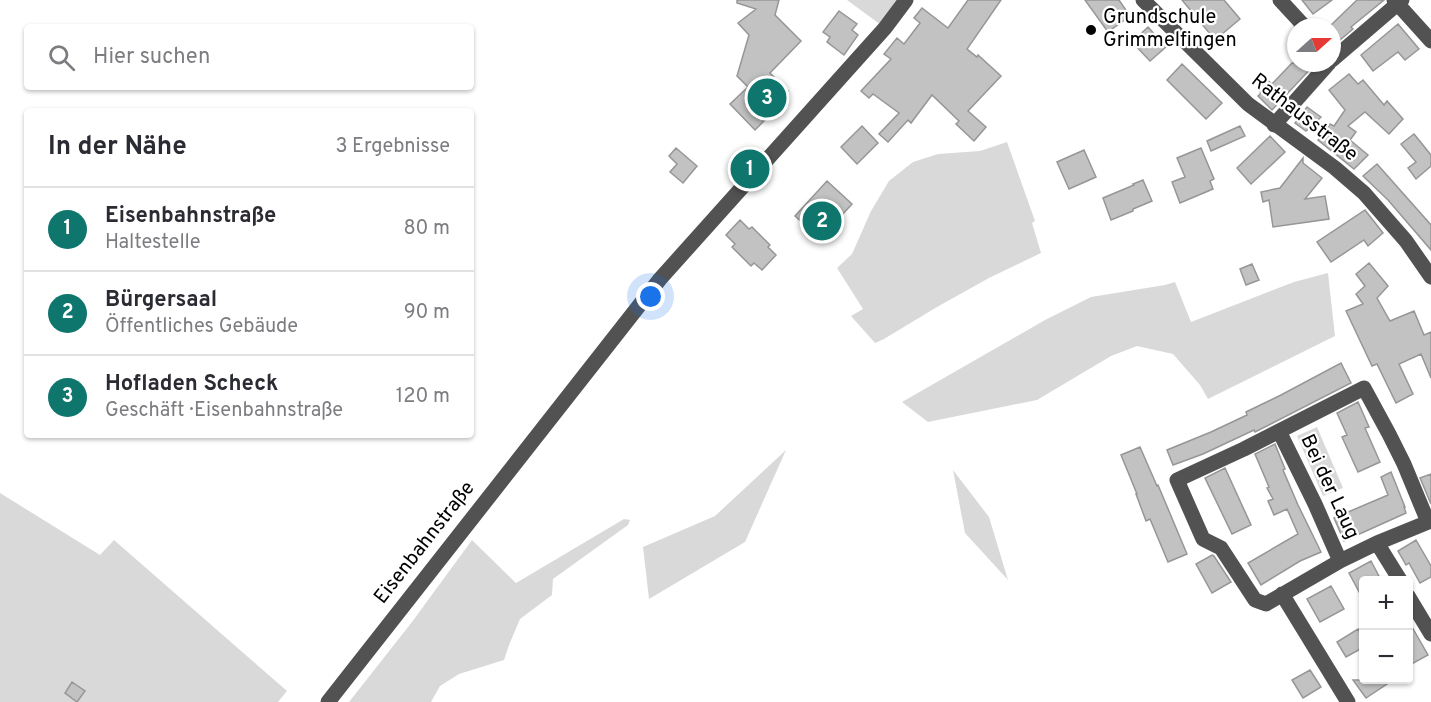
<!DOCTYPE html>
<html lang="de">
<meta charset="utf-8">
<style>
body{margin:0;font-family:Overpass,sans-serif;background:#f7f7f7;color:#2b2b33}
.controls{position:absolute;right:18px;bottom:18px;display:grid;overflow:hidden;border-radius:6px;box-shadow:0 2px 4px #0004}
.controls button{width:54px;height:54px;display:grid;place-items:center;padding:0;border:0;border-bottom:2px solid #e1e1e2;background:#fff;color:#2b2b33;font:30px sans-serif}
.compass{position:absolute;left:1287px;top:18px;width:54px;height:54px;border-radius:50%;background:#fff;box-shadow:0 2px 4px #0004;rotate:69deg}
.you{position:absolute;left:651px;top:297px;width:21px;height:21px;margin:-15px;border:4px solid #fff;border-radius:50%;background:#1a73e8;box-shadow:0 0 0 9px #1a73e833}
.badge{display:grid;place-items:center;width:39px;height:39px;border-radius:50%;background:#0f766e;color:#fff;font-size:20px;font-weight:700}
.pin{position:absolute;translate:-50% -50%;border:3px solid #fff;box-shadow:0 2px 6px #0006}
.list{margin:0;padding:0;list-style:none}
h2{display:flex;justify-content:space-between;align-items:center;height:78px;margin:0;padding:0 24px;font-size:26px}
h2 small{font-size:20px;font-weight:400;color:#7c7c81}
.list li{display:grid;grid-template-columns:39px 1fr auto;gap:18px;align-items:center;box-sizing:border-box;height:84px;padding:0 24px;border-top:2px solid #e1e1e2}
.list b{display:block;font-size:22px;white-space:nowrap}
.list p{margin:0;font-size:20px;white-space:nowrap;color:#7c7c81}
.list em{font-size:20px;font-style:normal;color:#7c7c81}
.icon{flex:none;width:33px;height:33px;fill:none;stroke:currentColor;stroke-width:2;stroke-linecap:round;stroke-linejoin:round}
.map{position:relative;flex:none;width:1431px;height:702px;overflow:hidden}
.search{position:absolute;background:#fff;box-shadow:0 2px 4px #0004;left:24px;top:24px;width:450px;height:66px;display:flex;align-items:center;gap:15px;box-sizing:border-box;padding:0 21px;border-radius:6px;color:#7c7c81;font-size:22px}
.panel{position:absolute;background:#fff;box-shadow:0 2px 4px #0004;left:24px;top:108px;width:450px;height:330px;border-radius:6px}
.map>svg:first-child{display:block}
.green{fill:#d9d9d9}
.building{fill:#c2c2c2;stroke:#969696;stroke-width:1.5}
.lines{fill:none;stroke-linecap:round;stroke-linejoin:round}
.minor{stroke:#525252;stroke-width:15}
.poi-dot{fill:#000;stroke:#fff;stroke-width:2}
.labels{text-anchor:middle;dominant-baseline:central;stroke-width:4.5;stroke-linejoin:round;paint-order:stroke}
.poi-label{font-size:20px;fill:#000;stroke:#fff;text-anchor:start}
.street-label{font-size:20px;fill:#000;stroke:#fff}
</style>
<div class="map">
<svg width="1431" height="702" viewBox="0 0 1431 702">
<rect width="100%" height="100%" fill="#fff"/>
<path class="green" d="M847,0H900L881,25Z
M1007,142L1035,221L1032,223L1041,253L989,278L937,307L884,339L875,343L851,316L863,309L837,268L852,254L871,211L889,181L913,162L938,154L980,151Z
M1328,273L1335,336L1208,399L1200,385L1173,354L1137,346L1111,356L1037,400L928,422L902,402L1045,320L1091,297L1165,285L1175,282L1191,322L1294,282Z
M1317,427L1343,488L1323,496L1297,436Z
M786,450L745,542L649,599L643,547L715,516Z
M953,470L989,517L1008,580L965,533Z
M0,493L100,555L114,540L287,691L278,702H0Z
M624,519L630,520L628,525L553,579L552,595L520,619L509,645L504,660L459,674L440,686L431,702H349L412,622L472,540L516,583Z"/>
<path class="building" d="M737,0H779L775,15L801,41L770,73L788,91L781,97L785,100L755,130L730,104L748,87L737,76L749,35L738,23L756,9L737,3Z
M968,0H1001L967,49L977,57L978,55L1001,76L968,111L986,127L974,141L956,124L959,121L932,95L911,123L908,120L888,142L879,134L899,113L873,94L869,98L861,91L891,59L884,54L897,38L904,44L920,23L914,18L922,8L948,28Z
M1085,0H1119L1130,16L1108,32Z
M1182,0H1224L1240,19L1215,40Z
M1302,0H1332L1313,14Z
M1357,0H1384L1351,27L1353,29L1340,40L1332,32V27H1329Z
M839,11L857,24L852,30L858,35L844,55L827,42L830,37L823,32Z
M1398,24L1419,49L1405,60L1398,52L1373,71L1361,55Z
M1148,27L1166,47L1150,61L1132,42Z
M1292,63H1316L1272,110L1258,96L1261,93L1258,89L1267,80L1272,84Z
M1182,64L1222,103L1206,119L1167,80Z
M1349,74L1358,84L1363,80L1384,105L1387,101L1403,119L1389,134L1365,112L1348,126L1356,132L1350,140L1368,155L1354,169L1318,140L1330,124L1334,126L1345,110L1329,90Z
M1307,107L1321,117L1306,131L1295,123Z
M862,126L878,143L857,164L841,147Z
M1240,126L1245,136L1211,151L1207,141Z
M1414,134L1431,155V166L1416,179L1408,168L1416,162L1401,144Z
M1270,136L1285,152L1251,184L1237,168Z
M676,148L697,166L683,183L670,172L677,164L669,156Z
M1201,148L1214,179L1210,181L1213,189L1180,203L1172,182L1185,177L1177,158Z
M1084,150L1096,177L1069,189L1057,162Z
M1303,158V163L1322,178L1305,199L1325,196L1329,219L1273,227L1269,200L1263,202L1261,192L1280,188Z
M1377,164L1431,225V250L1388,200L1363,176Z
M1143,180L1152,201L1133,209V211L1111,220L1103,198L1134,185L1133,184Z
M827,181L852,204L820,239L795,216Z
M1365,210L1383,233L1368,246L1364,240L1331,262L1317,242Z
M740,220L749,229L752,227L770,245L768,247L776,255L762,270L754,263L751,266L732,247L735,244L726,235Z
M1369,263L1388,286L1377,298L1390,321L1414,311L1424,335L1431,332V378L1421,354L1399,364L1413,394L1396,403L1377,364L1372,366L1346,311L1363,304L1356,294L1365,286L1356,274Z
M1252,264L1259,280L1246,285L1240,269Z
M1341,363L1351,383L1255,432L1254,430L1203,454L1173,465L1167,450L1211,432L1247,415L1246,412L1281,395Z
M1358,402L1369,427L1365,428L1380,462L1358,472L1342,437L1347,435L1337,413Z
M1275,444L1285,469L1283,470L1298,505L1321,552L1300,561L1261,585L1248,563L1298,534L1287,509L1274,515L1268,501L1273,499L1267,488L1269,487L1255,454Z
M1140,447L1157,486L1158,485L1187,554L1168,562L1150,519L1146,521L1136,494H1137L1121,455Z
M1225,468L1251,525L1232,534L1205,478Z
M1391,472L1405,507H1404L1406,513L1344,541L1334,518L1388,495L1381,477Z
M1431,474V504L1420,478Z
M1416,540L1431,566V577L1420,583L1409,563L1406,565L1398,551Z
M1212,555L1214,556L1231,582L1212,593L1196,564Z
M1371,561L1381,580H1364V601L1349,573Z
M1331,586L1344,609L1320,622L1307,599Z
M1408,620L1428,655L1408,666Z
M1358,629L1364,638V647L1346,657L1337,642Z
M1310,670L1321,687L1303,698L1292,680Z
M1353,680H1393L1366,698Z
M72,682L85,691L77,702L65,693Z"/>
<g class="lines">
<path class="minor" d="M1143,0L1248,104L1335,168L1364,193L1406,241L1431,277
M1280,0L1305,27
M1394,0L1431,41
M1332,60L1402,0
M1274,125L1329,63
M1279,431L1315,504L1340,561
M1428,522L1404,464L1389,434L1364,388L1244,449L1177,480L1203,539L1221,548L1255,600L1266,604L1340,561L1377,543L1431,521
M1377,543L1400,580
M1282,594L1348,702
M1408,596L1431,634
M328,702L660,279L885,28L906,0"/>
</g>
<circle class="poi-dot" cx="1091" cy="30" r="6"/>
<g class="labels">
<g class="poi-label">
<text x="1103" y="18">Grundschule<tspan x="1103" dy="23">Grimmelfingen</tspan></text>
</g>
<g class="street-label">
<text transform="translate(1304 118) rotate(38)">Rathausstraße</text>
<text transform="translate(1329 487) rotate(65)">Bei der Laug</text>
<text transform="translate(425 543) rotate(-52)">Eisenbahnstraße</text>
</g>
</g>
</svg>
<div class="controls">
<button>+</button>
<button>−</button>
</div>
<svg class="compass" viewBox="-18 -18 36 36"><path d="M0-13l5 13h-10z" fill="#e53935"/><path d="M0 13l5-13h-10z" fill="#7c7c81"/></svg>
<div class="you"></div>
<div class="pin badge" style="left:750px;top:169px">1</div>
<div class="pin badge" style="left:822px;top:221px">2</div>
<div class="pin badge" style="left:767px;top:98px">3</div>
<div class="search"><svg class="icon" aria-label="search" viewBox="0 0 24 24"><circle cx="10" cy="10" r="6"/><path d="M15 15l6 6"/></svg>Hier suchen</div>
<section class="panel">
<h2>In der Nähe<small>3 Ergebnisse</small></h2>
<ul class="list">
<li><span class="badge">1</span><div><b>Eisenbahnstraße</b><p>Haltestelle</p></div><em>80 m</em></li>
<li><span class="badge">2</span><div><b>Bürgersaal</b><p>Öffentliches Gebäude</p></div><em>90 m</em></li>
<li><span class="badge">3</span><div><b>Hofladen Scheck</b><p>Geschäft · Eisenbahnstraße</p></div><em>120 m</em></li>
</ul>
</section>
</div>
